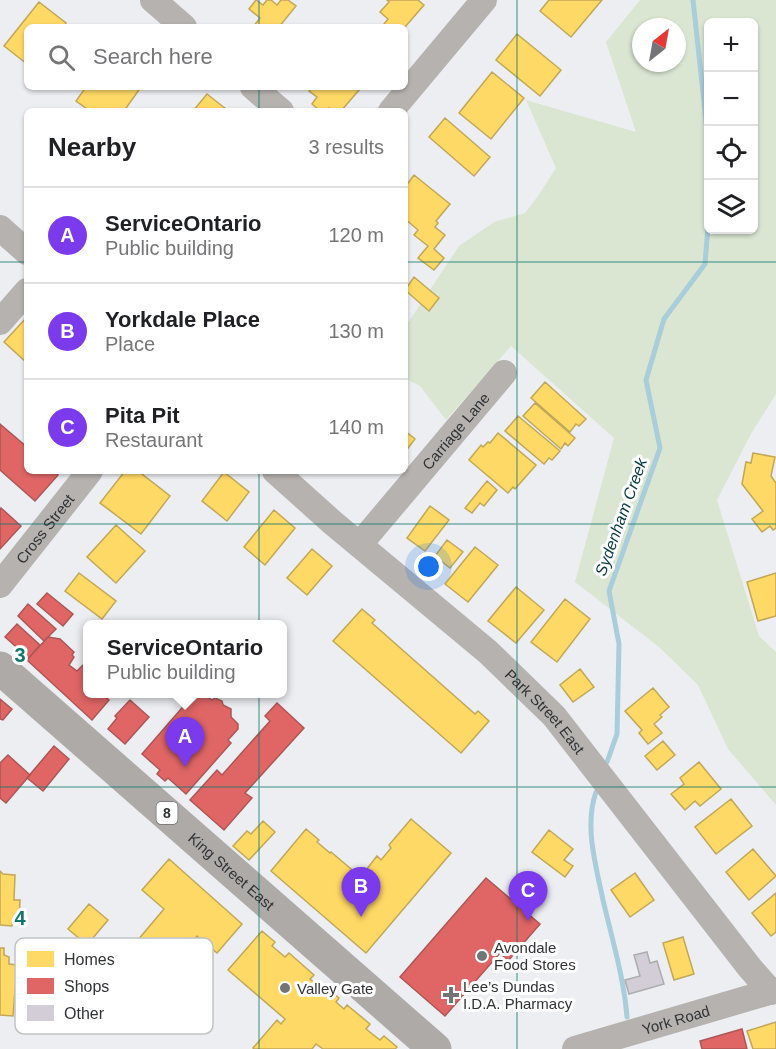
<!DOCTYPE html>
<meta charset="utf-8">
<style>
body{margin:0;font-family:Helvetica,sans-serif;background:#f6f6f6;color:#202124}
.controls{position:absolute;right:18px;top:18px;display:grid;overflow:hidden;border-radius:9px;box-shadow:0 2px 4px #0004}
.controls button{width:54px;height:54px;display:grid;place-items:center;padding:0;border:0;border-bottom:2px solid #e0e0e0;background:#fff;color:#202124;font:30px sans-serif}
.compass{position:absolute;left:632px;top:18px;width:54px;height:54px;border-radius:50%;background:#fff;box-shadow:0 2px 4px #0004;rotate:31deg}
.you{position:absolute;left:429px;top:567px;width:21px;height:21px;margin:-15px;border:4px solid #fff;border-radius:50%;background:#1a73e8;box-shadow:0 0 0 9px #1a73e833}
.badge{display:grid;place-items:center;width:39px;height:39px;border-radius:50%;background:#7c3aed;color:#fff;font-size:20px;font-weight:700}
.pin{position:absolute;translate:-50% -50px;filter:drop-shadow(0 2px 3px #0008)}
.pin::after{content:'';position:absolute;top:32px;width:21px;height:18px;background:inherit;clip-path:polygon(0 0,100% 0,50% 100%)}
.popup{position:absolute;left:83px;top:620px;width:204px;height:78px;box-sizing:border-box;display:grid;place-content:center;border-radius:9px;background:#fff;filter:drop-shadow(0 2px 4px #0005);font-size:20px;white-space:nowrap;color:#757577}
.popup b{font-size:22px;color:#202124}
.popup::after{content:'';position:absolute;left:50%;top:100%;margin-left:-12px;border:12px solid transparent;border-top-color:#fff}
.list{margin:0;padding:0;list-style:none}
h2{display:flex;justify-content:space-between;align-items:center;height:78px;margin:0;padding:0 24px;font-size:26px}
h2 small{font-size:20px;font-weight:400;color:#757577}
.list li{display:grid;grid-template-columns:39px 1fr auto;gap:18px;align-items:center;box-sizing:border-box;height:96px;padding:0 24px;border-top:2px solid #e0e0e0}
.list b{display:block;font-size:22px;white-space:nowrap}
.list p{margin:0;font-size:20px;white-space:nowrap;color:#757577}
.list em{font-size:20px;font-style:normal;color:#757577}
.icon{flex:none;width:33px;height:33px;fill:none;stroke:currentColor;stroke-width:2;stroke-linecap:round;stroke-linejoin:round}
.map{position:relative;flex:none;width:776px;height:1049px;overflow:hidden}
.search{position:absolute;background:#fff;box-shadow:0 2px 4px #0004;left:24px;top:24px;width:384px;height:66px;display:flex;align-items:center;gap:15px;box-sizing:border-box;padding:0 21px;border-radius:9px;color:#757577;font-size:22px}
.panel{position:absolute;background:#fff;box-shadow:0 2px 4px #0004;left:24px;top:108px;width:384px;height:366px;border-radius:9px}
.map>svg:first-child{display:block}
.green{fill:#dae6d2;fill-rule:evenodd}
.homes{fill:#ffd966;stroke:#c1a757;stroke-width:1.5}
.shops{fill:#e06666;stroke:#ac5657;stroke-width:1.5}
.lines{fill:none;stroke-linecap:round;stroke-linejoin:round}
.stream{stroke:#a9cddb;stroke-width:5}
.building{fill:#d2cdd6;stroke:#adadaf;stroke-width:1.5}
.minor{stroke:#b6b2b0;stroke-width:26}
.major{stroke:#aeaaa8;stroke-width:33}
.grid{fill:none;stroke:#0f766e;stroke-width:1.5;stroke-opacity:0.55}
.poi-dot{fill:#727476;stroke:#fff;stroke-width:2}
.labels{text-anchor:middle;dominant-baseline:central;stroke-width:6;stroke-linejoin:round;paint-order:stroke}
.shield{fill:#fff;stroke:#6f7071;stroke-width:1.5}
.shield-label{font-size:14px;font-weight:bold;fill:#313234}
.street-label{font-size:15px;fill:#313234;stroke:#fff}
.poi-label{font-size:15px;fill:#313234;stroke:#fff;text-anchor:start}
.water-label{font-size:16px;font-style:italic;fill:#063744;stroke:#fff}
.key{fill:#fff;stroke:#c1c2c2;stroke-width:1.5}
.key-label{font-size:16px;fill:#313234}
.grid-label{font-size:20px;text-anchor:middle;font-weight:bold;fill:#0f766e;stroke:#fff;stroke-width:6;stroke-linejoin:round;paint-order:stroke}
</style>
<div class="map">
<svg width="776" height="1049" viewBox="0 0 776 1049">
<rect width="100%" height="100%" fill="#eceef1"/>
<path class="green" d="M640,0H776V394L752,432L717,500L759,636L776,652V805L728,749L698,685L659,647L575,582L614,438L511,346L446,420L420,386L405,378V327L459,246L494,222L525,213L538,196L556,168L526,100L636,132L606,42ZM708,22H754V230H708ZM641,27H677V63H641Z"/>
<path class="homes" d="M256,0L263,5L267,0H271L277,5L281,0H288L296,6L279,27H253L260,18L249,9Z
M387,0H418L424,5L405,27H388L384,24L388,19L380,12L389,2Z
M549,0H602L571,37L540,11Z
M39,2L66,23L63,27H27V64L4,46Z
M517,34L561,70L540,96L496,60Z
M492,72L524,98L491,139L459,113Z
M86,87H141L124,111H90L76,101Z
M312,87H355L359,90L341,111H332L329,108L326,111H320L312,104L317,97L309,91Z
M207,94L226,109L224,111H193Z
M445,118L490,157L474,176L429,137Z
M414,175L450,204L436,221L438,223L435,227L445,235L434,249L444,258L434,270L418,258L428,246L414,235L418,230L405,219V187Z
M414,277L439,298L429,311L405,290Z
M27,317V363L4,342Z
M545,382L586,419L579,426L576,424L570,432L531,398Z
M535,403L575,438L568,446L565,443L561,449L523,416Z
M518,416L560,451L552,460L549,458L544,464L505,431Z
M405,431L415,439L405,452Z
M498,433L536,465L515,489L513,487L508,493L469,460L481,445L483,447L488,442L490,443Z
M753,453L775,457L771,476L776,483V528L773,530L770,526L762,532L752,519L763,511L742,484L746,462L751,463Z
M125,471H138L170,496L141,534L100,503Z
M224,472L249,492L227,521L202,501Z
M487,481L497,490L484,506L480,503L472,513L465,508Z
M430,506L449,520L425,551L407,538Z
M274,510L295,528L265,565L244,547Z
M116,525L145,551L116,583L87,557Z
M447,540L463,552L450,568L435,556Z
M475,547L498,565L468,602L445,584Z
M312,549L332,566L307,595L287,578Z
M79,573L116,601L102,619L65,591Z
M776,573V616L758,621L747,582Z
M516,587L544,610L516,643L488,621Z
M565,599L590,619L557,662L531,642Z
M362,609L375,620L372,623L475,714L478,711L489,721L461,753L333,641Z
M580,669L594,687L573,702L560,685Z
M653,688L669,707L660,715L662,717L654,724L662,733L648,744L639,733L642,730L625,711Z
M663,741L675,755L657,770L645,756Z
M699,762L721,789L700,806L695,801L685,810L671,794L684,784L680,778Z
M731,799L752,826L716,854L695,827Z
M411,819L451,853L366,953L271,871L306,829L319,840L317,842L330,853L331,852L357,874L355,876L361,882L369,872L366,870L377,856L381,860L391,848L389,845Z
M263,821L275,832L249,860L233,846L247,831L251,834Z
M549,830L573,849L564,860L573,866L565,877L532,852Z
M753,849L776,876L749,900L726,872Z
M169,859L242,924L217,953L197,936L146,994L115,967L164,909L142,890Z
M0,871L3,874L15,875L14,900H20L19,919H13L12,926L0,925Z
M635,873L654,900L630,917L611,890Z
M776,893V932L771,936L752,913Z
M89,904L108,920L87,945L68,929Z
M262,931L275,942L272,946L285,957L289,953L314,975L310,979L323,990L326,987L339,998L336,1002L344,1009L347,1005L370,1024L366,1029L380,1040L384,1036L397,1047L395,1049H323L316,1044L312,1049H254L253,1048L277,1020L281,1024L285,1019L228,970Z
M683,937L694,974L674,980L663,943Z
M0,948H4V955L9,957V964L17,965L13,1016L0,1015Z
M776,1022V1049H753L747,1031Z"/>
<path class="shops" d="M0,424L27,447V471H54L58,475L35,501L0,470Z
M1,508L21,526L0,549V510Z
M47,593L73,614L63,626L37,604Z
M28,604L56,629L44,641L18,616Z
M17,624L40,645L27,660L20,655L22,652L5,637Z
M48,637L60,639L74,652L72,655L74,657L69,665L77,671L88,660V694H102L109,700L92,720L27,660Z
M194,694H203L212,700L215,698L222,701L223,705L231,709V717L238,724V729L228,740L231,743L186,794L168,778L165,781L157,774L160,770L142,754Z
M0,699L12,709L3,720L0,719Z
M130,700L149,717L125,744L108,729L117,718L115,716Z
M277,703L304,728L245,793L252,798L224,830L190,800L217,770L222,775L270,721L265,716Z
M54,746L69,759L43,791L27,778Z
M8,755L30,775L6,803L0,798V763Z
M486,878L540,924L508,961L500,953L445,1016L400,977Z
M742,1029L747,1049H702L700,1041Z"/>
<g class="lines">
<path class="stream" d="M693,0L708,139
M607,762L617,734L619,644L609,591L660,448L646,380L664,319L705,264L708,226
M596,792C584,826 596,866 603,900C612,939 624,978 627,1017"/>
</g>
<path class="building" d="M647,952L650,963L657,961L664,984L629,994L625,980L640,976L634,955Z"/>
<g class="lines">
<g class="minor">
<path d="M153,0L184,27"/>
<path d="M253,87L281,111"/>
<path d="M391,111L484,0"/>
<path d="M0,228L27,252"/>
<path d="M0,322L27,291"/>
<path id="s1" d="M275,471L333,523L488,652L554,716L750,968L771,992"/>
<path id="s2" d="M360,544L504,373"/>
<path id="s3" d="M0,585L90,471"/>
<path id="s4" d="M575,1049L776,990"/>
</g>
<path class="major" id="s5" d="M0,668L435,1049"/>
</g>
<path class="grid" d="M259,0V27M517,0V1049M259,87V111M0,262H27M405,262H776M259,471V1049M0,524H776M0,787H776"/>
<g class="poi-dot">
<circle cx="482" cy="956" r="6"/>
<circle cx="285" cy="988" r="6"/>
<path d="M448 986h6v6h6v6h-6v6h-6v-6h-6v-6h6z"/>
</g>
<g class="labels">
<rect class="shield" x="156.5" y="802" width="21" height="22" rx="4.5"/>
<g class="shield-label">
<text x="167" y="813">8</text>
</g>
<g class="street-label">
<text stroke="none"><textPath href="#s2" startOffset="148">Carriage Lane</textPath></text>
<text stroke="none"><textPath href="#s3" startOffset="72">Cross Street</textPath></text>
<text stroke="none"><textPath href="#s1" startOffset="362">Park Street East</textPath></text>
<text stroke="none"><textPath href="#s5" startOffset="308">King Street East</textPath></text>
<text stroke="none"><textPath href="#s4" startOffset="105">York Road</textPath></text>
</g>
<g class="poi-label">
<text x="494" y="947">Avondale<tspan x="494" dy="17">Food Stores</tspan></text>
<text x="463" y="986">Lee’s Dundas<tspan x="463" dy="17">I.D.A. Pharmacy</tspan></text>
<text x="297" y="988">Valley Gate</text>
</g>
<g class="water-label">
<text transform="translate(621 517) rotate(-70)">Sydenham Creek</text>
</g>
</g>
<rect x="15" y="938" width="198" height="96" rx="9" class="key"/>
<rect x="27" y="951" width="27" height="16" fill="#ffd966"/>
<rect x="27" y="978" width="27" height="16" fill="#e06666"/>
<rect x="27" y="1005" width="27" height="16" fill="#d2cdd6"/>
<g class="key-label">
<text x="64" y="965">Homes</text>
<text x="64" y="992">Shops</text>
<text x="64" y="1019">Other</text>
</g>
<g class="grid-label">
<text x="20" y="662">3</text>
<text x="20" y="925">4</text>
</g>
</svg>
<div class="controls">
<button>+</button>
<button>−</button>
<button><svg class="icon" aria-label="locate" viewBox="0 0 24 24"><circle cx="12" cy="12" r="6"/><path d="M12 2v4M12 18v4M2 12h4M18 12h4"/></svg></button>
<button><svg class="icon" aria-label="layers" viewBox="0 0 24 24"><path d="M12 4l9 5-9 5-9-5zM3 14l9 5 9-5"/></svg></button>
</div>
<svg class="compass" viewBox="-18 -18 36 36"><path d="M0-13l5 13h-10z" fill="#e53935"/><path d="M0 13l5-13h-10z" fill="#757577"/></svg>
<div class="you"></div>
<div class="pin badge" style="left:185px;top:767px">A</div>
<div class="popup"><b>ServiceOntario</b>Public building</div>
<div class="pin badge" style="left:361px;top:917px">B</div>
<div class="pin badge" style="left:528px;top:921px">C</div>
<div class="search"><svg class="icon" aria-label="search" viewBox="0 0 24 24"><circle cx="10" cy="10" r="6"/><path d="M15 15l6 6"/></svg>Search here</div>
<section class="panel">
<h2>Nearby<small>3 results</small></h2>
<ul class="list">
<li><span class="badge">A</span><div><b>ServiceOntario</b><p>Public building</p></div><em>120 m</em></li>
<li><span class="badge">B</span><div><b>Yorkdale Place</b><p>Place</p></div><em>130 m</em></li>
<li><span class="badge">C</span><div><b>Pita Pit</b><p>Restaurant</p></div><em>140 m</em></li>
</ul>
</section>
</div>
